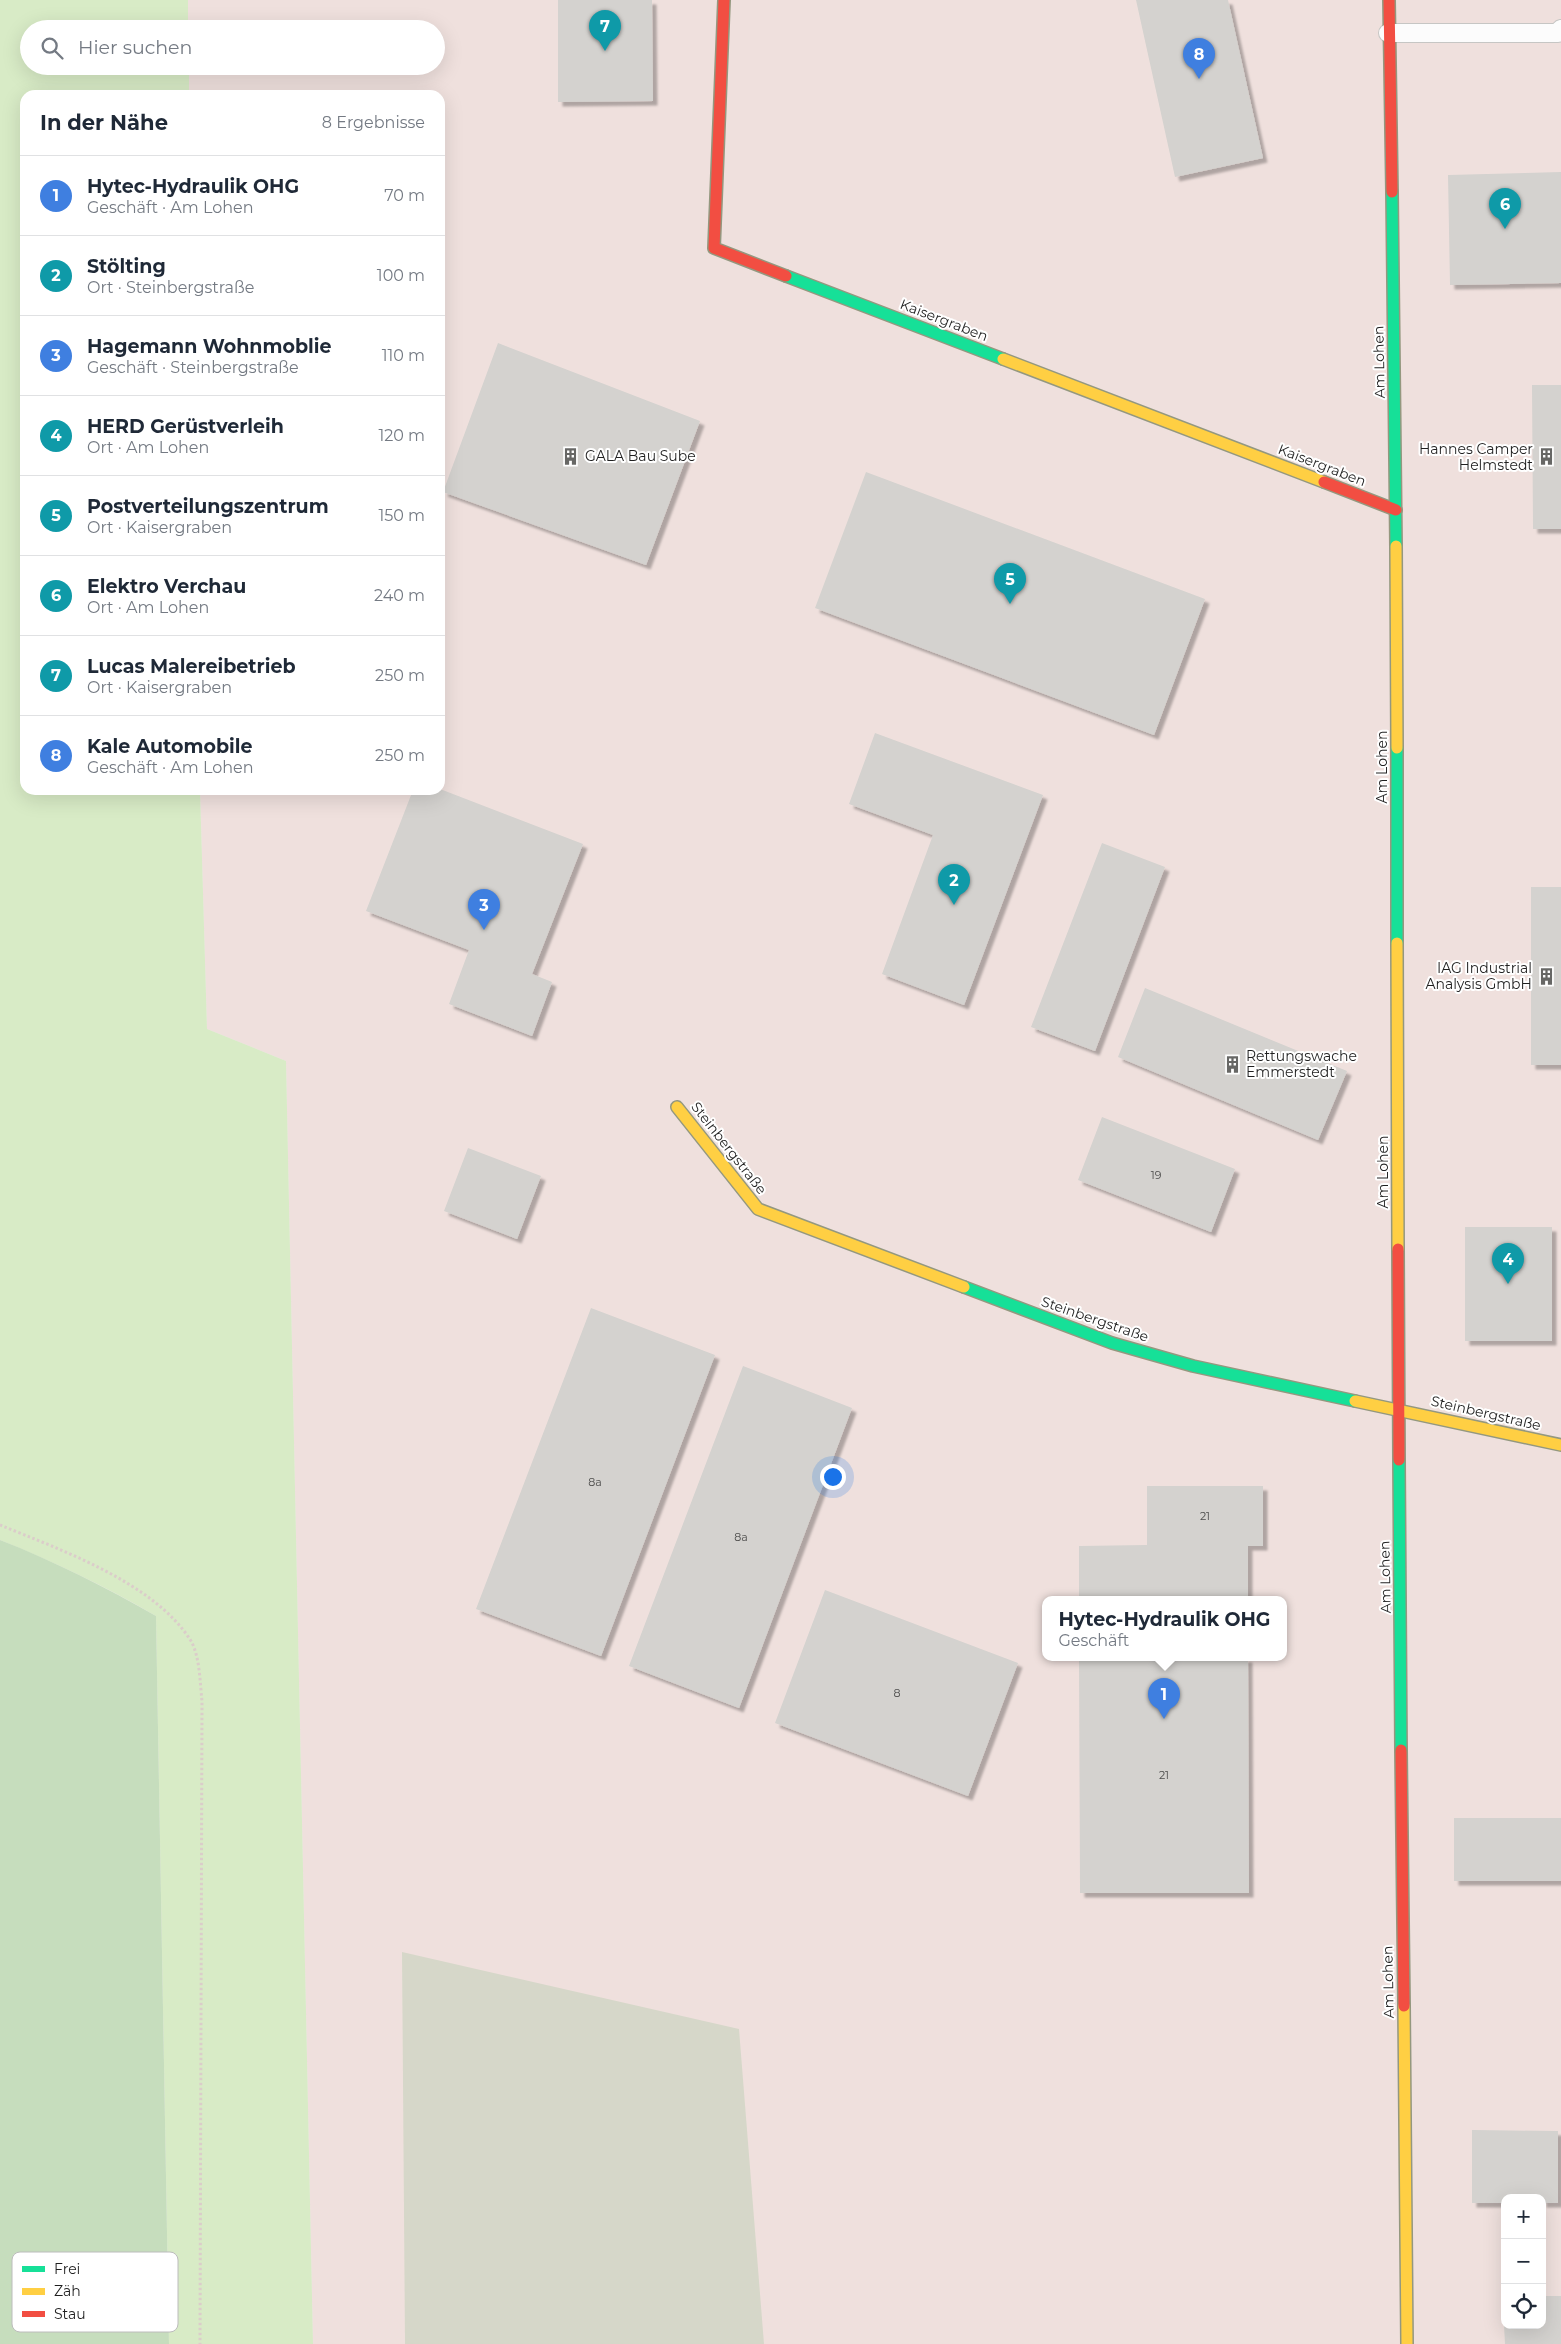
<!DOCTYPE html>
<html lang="de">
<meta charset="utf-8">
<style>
body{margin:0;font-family:Montserrat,sans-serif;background:#f2f2f3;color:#1f2937}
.controls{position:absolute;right:15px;bottom:15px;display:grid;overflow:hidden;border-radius:10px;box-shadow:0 5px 20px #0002}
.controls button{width:45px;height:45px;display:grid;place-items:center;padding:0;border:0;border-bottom:1px solid #e0e1e3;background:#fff;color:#1f2937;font:25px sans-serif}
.you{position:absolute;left:832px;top:1476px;width:18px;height:18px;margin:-12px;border:4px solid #fff;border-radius:50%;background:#1a73e8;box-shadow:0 0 0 8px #1a73e833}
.badge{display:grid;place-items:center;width:32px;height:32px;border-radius:50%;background:#db2777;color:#fff;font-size:16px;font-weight:700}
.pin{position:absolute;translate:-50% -41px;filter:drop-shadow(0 1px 2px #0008)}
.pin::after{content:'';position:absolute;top:26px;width:18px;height:15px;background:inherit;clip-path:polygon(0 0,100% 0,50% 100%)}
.popup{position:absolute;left:1042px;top:1596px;width:245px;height:65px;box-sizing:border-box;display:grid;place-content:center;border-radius:10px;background:#fff;filter:drop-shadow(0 1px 4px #0005);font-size:16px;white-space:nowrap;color:#747a83}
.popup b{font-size:19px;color:#1f2937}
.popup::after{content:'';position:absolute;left:50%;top:100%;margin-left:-10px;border:10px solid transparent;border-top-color:#fff}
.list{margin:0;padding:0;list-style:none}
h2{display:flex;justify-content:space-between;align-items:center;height:65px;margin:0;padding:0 20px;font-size:21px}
h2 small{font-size:16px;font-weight:400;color:#747a83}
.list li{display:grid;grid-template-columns:32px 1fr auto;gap:15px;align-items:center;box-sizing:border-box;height:80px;padding:0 20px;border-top:1px solid #e0e1e3}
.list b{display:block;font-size:19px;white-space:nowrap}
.list p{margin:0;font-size:16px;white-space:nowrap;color:#747a83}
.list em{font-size:16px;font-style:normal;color:#747a83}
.icon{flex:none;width:28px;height:28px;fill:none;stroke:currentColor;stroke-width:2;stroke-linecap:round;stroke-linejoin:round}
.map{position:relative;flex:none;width:1561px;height:2344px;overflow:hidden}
.search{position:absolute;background:#fff;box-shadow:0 5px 20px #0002;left:20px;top:20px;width:425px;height:55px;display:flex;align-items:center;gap:12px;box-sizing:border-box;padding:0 18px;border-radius:28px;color:#747a83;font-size:19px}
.panel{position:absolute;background:#fff;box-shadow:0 5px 20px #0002;left:20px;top:90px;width:425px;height:705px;border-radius:15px}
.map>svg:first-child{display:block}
.commercial{fill:#efe0dd;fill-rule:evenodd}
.construction{fill:#d6d7c9}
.grass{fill:#d8ebc6}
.forest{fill:#c6ddbd}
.building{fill:#d4d2cf;filter:url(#shadow)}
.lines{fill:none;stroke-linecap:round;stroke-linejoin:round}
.lane-casing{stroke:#c6c6c4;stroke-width:20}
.fast-casing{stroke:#94987f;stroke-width:14}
.slow-casing{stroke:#94987f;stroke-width:14}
.jam-casing{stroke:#94987f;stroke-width:14}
.path{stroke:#dbcdca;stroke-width:3;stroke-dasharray:2.5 2.5;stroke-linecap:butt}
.lane{stroke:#fcfcfc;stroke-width:18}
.fast{stroke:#16e098;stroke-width:11}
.slow{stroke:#ffcf43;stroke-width:11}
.jam{stroke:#f24e42;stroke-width:11}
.labels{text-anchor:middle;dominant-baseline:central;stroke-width:4;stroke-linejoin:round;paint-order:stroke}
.number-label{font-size:11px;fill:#4c4c4b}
.street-label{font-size:14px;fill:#1f1f1f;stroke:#fff}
.poi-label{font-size:14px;fill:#1f1f1f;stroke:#fff;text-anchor:end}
.key{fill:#fff;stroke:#bcbcbc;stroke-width:1}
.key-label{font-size:14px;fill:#1f1f1f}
</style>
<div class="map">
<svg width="1561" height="2344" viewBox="0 0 1561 2344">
<defs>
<filter id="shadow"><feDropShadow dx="4.5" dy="4.5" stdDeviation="1" flood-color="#0004"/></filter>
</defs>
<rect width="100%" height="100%" fill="#edece8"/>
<path class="commercial" d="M188,0H1561V2344H313L286,1061L207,1029L200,790H440V95H189V66H436V29H188ZM1045,1600H1283V1658H1045ZM1505,2198H1542V2325H1505Z"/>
<path class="construction" d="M402,1952L739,2029L764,2344H405Z"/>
<path class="grass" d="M0,0H188V29H29V66H189V95H25V790H200L207,1029L286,1061L313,2344H169L156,1616C105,1586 54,1562 0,1540Z"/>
<path class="forest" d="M0,1540C54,1561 105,1587 156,1616L169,2344H0Z"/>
<path class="building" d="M558,0H652L653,101L558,102Z
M1136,0H1228L1263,158L1175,177Z
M1561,172V283L1450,285L1448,175Z
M498,343L700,421L646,565L443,492Z
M1532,385H1561V529H1533Z
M866,472L1205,599L1154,735L815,608Z
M875,733L1043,795L964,1005L882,974L933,835L849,804Z
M440,789L583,844L532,974L552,982L532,1036L449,1004L469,950L366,911L413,790Z
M1102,843L1165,867L1095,1051L1031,1027Z
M1531,887H1561V1065H1531Z
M1145,988L1347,1071L1318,1140L1118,1057Z
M1102,1117L1235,1169L1211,1232L1078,1180Z
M468,1148L541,1176L517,1239L444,1211Z
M1465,1227H1552V1341H1465Z
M591,1308L715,1355L601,1656L476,1609Z
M743,1366L852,1408L739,1708L629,1666Z
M1147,1486H1263V1546H1248V1600H1079V1546L1147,1545Z
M825,1590L1018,1663L968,1796L775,1723Z
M1079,1658H1248L1249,1893H1080Z
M1454,1818H1561V1881H1454Z
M1472,2130L1558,2131V2203H1542V2198H1505V2203H1472Z
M1542,2296H1561V2344H1505L1504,2325H1542Z"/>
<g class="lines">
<defs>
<path id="lane" d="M1388,33H1558L1561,29"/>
<path id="fast" d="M1392,192L1396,546
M786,276L1003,359
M1397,748V943
M964,1287L1112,1343L1193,1366L1355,1401
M1399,1460L1401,1750"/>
<path id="slow" d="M1003,359L1324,482
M1396,546L1397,748
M1397,943L1398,1249
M677,1107L758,1209L964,1287
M1355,1401L1561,1445
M1404,2006L1407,2344"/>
<path id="jam" d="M724,0L714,248L786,276
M1389,0L1392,192
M1324,482L1396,510
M1398,1249L1399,1460
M1401,1750L1404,2006"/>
</defs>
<use href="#lane" class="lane-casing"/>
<use href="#fast" class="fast-casing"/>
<use href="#slow" class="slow-casing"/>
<use href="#jam" class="jam-casing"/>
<path class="path" d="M0,1525C61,1550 155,1583 191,1641C200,1657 200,1683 202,1701L200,2344"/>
<use href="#lane" class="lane"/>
<use href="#fast" class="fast"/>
<use href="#slow" class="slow"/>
<use href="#jam" class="jam"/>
</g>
<defs>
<symbol id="building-bare" viewBox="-9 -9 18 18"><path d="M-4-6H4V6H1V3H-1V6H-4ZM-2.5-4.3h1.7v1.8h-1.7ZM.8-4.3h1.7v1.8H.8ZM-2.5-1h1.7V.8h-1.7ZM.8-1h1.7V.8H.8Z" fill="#676765" stroke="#fff" stroke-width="2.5" paint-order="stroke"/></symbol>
</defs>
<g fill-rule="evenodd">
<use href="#building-bare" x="558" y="444" width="25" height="25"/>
<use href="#building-bare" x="1534" y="444" width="25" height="25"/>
<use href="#building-bare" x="1534" y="964" width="25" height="25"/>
<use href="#building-bare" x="1220" y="1052" width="25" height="25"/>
</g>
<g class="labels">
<g class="number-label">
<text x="1156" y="1175">19</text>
<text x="595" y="1482">8a</text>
<text x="1205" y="1516">21</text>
<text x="741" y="1537">8a</text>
<text x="897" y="1693">8</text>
<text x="1164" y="1775">21</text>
</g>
<g class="street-label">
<text transform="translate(944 320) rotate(21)">Kaisergraben</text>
<text transform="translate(1379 362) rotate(-91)">Am Lohen</text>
<text transform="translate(1322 465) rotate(21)">Kaisergraben</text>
<text transform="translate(1382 767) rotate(-90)">Am Lohen</text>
<text transform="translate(729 1148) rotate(52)">Steinbergstraße</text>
<text transform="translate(1383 1172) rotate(-90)">Am Lohen</text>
<text transform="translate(1095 1319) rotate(19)">Steinbergstraße</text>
<text transform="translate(1486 1413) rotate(13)">Steinbergstraße</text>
<text transform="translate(1385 1577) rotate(-91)">Am Lohen</text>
<text transform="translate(1388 1982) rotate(-91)">Am Lohen</text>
</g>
<g class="poi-label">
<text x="1533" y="449">Hannes Camper<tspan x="1533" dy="16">Helmstedt</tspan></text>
<text x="585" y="456" text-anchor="start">GALA Bau Sube</text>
<text x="1532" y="968">IAG Industrial<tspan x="1532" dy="16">Analysis GmbH</tspan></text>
<text x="1246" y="1056" text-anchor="start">Rettungswache<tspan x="1246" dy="16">Emmerstedt</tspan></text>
</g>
</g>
<rect x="12" y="2252" width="166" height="80" rx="8" class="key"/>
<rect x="22" y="2266" width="23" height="6" fill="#16e098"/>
<rect x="22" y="2288" width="23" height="7" fill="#ffcf43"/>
<rect x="22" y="2311" width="23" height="6" fill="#f24e42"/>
<g class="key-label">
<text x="54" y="2274">Frei</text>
<text x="54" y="2296">Zäh</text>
<text x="54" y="2319">Stau</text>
</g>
</svg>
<div class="controls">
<button>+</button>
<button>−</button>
<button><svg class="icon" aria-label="locate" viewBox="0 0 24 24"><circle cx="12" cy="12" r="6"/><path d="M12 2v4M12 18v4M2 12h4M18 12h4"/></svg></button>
</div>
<div class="you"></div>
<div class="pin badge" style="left:1164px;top:1719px;background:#3f7fe0">1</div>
<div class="popup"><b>Hytec-Hydraulik OHG</b>Geschäft</div>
<div class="pin badge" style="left:954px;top:905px;background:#0f9aa8">2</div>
<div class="pin badge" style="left:484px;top:930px;background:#3f7fe0">3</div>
<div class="pin badge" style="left:1508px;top:1284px;background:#0f9aa8">4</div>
<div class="pin badge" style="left:1010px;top:604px;background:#0f9aa8">5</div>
<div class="pin badge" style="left:1505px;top:229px;background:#0f9aa8">6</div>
<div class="pin badge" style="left:605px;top:51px;background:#0f9aa8">7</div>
<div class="pin badge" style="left:1199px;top:79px;background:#3f7fe0">8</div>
<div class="search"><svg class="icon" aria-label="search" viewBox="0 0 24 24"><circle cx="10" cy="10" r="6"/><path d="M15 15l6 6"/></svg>Hier suchen</div>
<section class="panel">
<h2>In der Nähe<small>8 Ergebnisse</small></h2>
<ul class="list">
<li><span class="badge" style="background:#3f7fe0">1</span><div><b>Hytec-Hydraulik OHG</b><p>Geschäft · Am Lohen</p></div><em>70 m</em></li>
<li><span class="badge" style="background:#0f9aa8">2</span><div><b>Stölting</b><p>Ort · Steinbergstraße</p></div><em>100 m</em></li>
<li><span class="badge" style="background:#3f7fe0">3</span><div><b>Hagemann Wohnmoblie</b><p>Geschäft · Steinbergstraße</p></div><em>110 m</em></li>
<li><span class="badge" style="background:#0f9aa8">4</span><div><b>HERD Gerüstverleih</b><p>Ort · Am Lohen</p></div><em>120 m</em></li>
<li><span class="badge" style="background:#0f9aa8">5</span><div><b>Postverteilungszentrum</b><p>Ort · Kaisergraben</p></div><em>150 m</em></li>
<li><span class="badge" style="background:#0f9aa8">6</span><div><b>Elektro Verchau</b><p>Ort · Am Lohen</p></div><em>240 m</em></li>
<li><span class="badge" style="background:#0f9aa8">7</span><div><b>Lucas Malereibetrieb</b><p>Ort · Kaisergraben</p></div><em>250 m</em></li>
<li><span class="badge" style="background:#3f7fe0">8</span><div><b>Kale Automobile</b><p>Geschäft · Am Lohen</p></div><em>250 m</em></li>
</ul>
</section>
</div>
